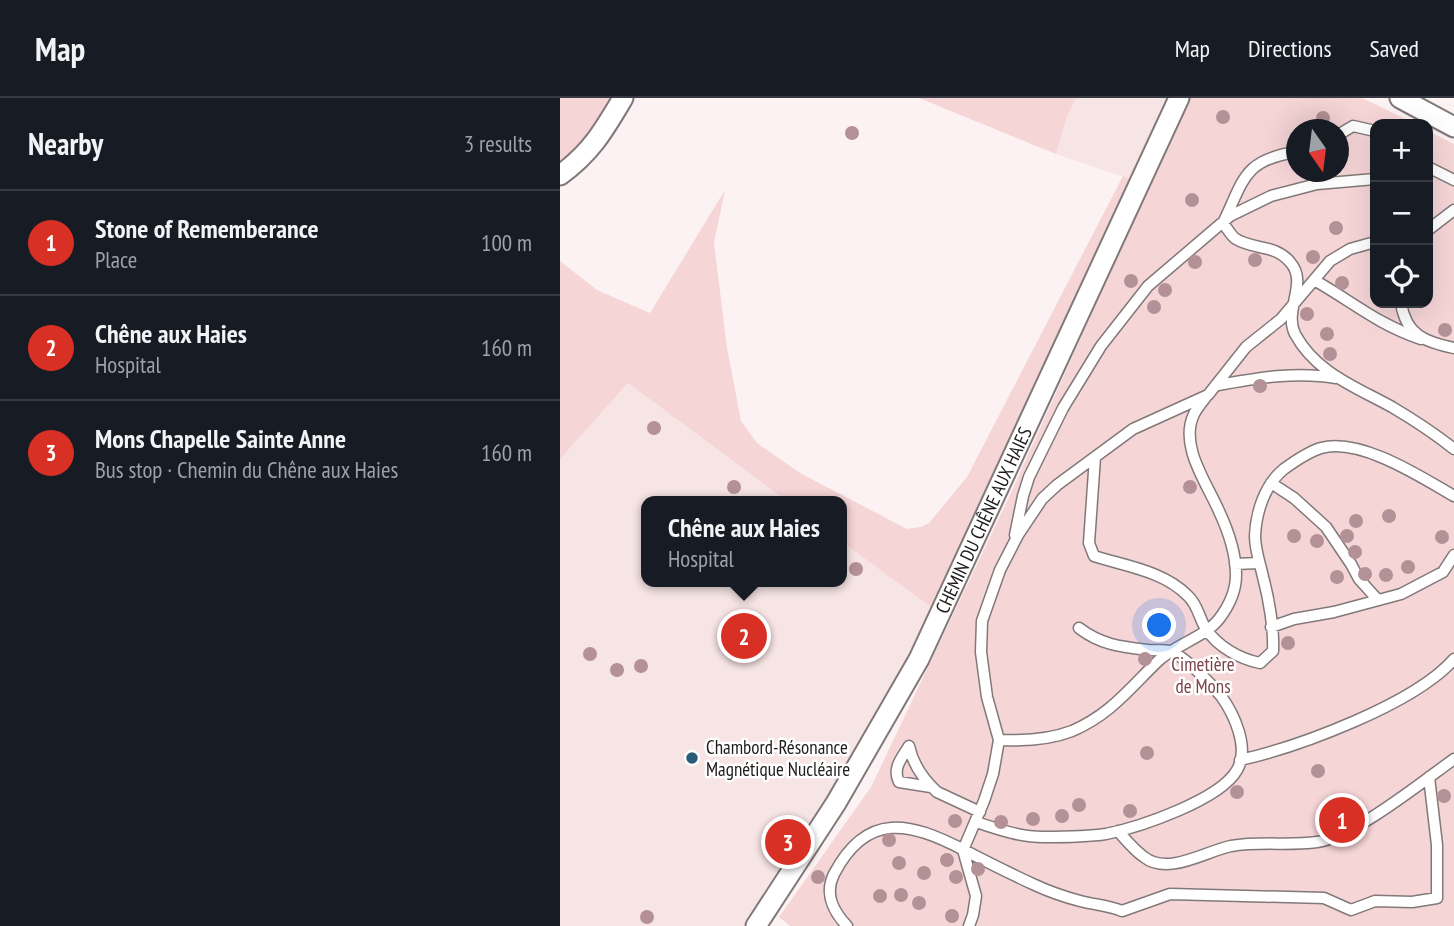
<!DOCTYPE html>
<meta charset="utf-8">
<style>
body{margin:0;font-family:"PT Sans Narrow",sans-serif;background:#20242c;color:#f1f3f6}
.controls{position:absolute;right:21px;top:21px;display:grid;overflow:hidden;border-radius:14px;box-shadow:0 7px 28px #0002}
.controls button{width:63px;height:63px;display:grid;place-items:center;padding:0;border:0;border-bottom:2px solid #363941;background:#171b24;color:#f1f3f6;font:35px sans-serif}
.compass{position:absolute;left:726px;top:21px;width:63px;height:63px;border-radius:50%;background:#171b24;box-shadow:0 7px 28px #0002;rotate:166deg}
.you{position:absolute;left:600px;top:528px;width:24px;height:24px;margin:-18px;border:5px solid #fff;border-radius:50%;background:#1a73e8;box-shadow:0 0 0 10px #1a73e833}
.badge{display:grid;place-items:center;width:46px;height:46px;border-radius:50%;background:#d93025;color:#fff;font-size:23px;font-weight:700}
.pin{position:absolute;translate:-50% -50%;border:4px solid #fff;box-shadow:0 2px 7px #0006}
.popup{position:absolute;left:81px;top:398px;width:206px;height:91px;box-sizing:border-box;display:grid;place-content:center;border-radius:14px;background:#171b24;filter:drop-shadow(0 2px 5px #0005);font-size:23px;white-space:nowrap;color:#9ea1a6}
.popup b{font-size:26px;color:#f1f3f6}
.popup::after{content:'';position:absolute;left:50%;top:100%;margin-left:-14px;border:14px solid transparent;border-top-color:#171b24}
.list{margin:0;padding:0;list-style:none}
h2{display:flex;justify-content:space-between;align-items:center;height:91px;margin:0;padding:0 28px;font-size:30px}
h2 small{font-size:23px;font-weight:400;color:#9ea1a6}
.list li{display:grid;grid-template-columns:46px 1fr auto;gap:21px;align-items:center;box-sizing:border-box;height:105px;padding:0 28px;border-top:2px solid #363941}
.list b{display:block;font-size:26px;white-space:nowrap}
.list p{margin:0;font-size:23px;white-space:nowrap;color:#9ea1a6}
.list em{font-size:23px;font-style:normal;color:#9ea1a6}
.icon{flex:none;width:38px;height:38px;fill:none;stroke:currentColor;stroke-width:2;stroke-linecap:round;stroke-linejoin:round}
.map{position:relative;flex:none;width:894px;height:828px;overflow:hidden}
header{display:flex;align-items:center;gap:42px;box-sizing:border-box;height:98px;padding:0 35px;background:#171b24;border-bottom:2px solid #363941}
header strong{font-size:33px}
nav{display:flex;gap:38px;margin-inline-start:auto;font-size:24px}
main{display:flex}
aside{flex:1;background:#171b24}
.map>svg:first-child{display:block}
.built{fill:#f7e4e5}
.green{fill:#f6d5d7;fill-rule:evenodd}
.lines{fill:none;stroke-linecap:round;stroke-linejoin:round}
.lane-casing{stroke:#817979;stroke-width:13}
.street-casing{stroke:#817979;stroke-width:23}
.lane{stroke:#fff;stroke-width:10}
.street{stroke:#fff;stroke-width:19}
.tree{fill:#b49196}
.poi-dot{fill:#2a5b79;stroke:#fff;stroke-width:2.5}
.labels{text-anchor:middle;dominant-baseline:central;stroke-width:5;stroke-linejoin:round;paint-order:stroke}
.street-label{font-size:19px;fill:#1f1b1b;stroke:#fff}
.park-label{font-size:19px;fill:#7a4249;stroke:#fff}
.poi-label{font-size:19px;fill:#1f1b1b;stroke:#fff;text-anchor:start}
</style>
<header>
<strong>Map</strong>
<nav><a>Map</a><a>Directions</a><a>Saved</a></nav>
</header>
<main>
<aside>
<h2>Nearby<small>3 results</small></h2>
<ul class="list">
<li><span class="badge">1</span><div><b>Stone of Rememberance</b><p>Place</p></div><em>100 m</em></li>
<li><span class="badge">2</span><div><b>Chêne aux Haies</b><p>Hospital</p></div><em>160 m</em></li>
<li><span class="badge">3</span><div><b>Mons Chapelle Sainte Anne</b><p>Bus stop · Chemin du Chêne aux Haies</p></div><em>160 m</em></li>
</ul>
</aside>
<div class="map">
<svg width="894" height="828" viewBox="0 0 894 828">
<rect width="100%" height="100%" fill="#fcf2f3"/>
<path class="built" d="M516,0H619L579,84L496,56L507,18Z
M68,285L227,403H86V484H282V444L379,515L196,828H0V361Z"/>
<path class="green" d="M0,0H63L0,77Z
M359,0H516L507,18L496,56Z
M629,0H802L856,26H815V205H868V33L894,46V828H230L219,819L311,689L449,399ZM736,32H778V74H736Z
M563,78L579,84L379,515L282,444V403H227L68,285L0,361V163L37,192L90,215L165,92L154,145L167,250L181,323L197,345L240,375L347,431L361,429L369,425L407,379Z"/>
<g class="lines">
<defs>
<path id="lane" d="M778,37L793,28L815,33
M736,54C683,62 684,82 663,125C667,130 671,138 676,141C694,152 715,146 730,164C749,185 723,212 735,236C756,275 796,289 832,309C854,322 874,335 894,351
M868,69L894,82
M868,132L894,112
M754,182C793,204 817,226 861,241
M841,205C846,237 865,244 894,250
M658,287C697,280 737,273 776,280
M535,359L529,445L534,458C565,468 604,473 628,498C638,507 639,520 646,531C658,549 680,561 700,565L713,553C714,531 709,501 703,479C700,465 695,452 695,438C696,414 705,386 724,371C735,363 748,354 761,350C800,339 861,379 894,398
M711,385L734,400L766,429L791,466L799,481L817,501
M455,437L463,398L469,379L503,310L541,248L588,188L670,118L711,98L757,86L815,81
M675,466L699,465
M711,529L734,521L774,514L841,496L883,474L894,457
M439,642C463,643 489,642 512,633C550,617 570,590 598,563C616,546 644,540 659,521C669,508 676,493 676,477C676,454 668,432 658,411C646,384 619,347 634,316C637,310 642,304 646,299
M680,662C738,649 855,606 894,561
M371,689L339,684C332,670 342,660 349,648C353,667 363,681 377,694L420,714
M416,724C437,731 460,739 483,739C503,739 526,739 546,736C580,729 660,702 677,672C690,650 674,616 661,598C651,586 624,557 609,553C603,552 595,552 588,552C562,549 541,547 519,530
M558,733C566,742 574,752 584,759C608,778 646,753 671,748C700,743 729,748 757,744C794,739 862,684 894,661
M287,828C273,813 264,796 274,776C307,713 350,724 404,752C427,764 451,776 475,787C490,794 505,799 520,803C535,807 547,807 562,813L610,796L764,800L791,812L815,803L852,804L877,800V747L869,679
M409,828L413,817L416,798L403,752L424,703L433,676L439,642L427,599L421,554L422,523L440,472L458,437L482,401L497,387L573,331L648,297L686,249L721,221L770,163L790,151L815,144"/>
<g id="street">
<path d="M840,0L894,29"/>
<path d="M0,77C31,55 44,32 63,0"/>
<path id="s1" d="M196,828L276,705L359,561L619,0"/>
</g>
</defs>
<use href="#lane" class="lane-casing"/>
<use href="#street" class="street-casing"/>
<use href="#lane" class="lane"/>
<use href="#street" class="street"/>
</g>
<g class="tree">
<circle cx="663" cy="19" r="7"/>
<circle cx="763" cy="20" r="7"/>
<circle cx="292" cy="35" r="7"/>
<circle cx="632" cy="102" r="7"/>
<circle cx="776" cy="130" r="7"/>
<circle cx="753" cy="159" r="7"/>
<circle cx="695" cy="162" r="7"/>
<circle cx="635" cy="164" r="7"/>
<circle cx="571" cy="183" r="7"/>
<circle cx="782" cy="185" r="7"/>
<circle cx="605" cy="192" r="7"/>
<circle cx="594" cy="209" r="7"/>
<circle cx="747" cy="216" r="7"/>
<circle cx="885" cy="232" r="7"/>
<circle cx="767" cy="236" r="7"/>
<circle cx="770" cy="256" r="7"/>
<circle cx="700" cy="288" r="7"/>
<circle cx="94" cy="330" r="7"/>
<circle cx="174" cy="389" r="7"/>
<circle cx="630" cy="389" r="7"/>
<circle cx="829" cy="418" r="7"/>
<circle cx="796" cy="423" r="7"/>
<circle cx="734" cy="438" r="7"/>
<circle cx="787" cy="438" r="7"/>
<circle cx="882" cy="439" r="7"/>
<circle cx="757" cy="443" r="7"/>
<circle cx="795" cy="454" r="7"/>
<circle cx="848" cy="469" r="7"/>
<circle cx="296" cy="471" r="7"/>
<circle cx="805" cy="476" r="7"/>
<circle cx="826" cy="477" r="7"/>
<circle cx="777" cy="479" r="7"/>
<circle cx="728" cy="545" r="7"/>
<circle cx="30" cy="556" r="7"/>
<circle cx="585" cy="561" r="7"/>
<circle cx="81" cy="568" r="7"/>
<circle cx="57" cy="572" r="7"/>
<circle cx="587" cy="655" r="7"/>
<circle cx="758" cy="673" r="7"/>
<circle cx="677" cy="694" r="7"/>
<circle cx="884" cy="698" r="7"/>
<circle cx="519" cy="707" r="7"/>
<circle cx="570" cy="713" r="7"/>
<circle cx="502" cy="718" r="7"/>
<circle cx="473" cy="721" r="7"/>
<circle cx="395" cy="723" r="7"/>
<circle cx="441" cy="724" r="7"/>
<circle cx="329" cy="742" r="7"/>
<circle cx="387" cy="762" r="7"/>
<circle cx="339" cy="765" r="7"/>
<circle cx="418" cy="771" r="7"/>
<circle cx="364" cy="775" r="7"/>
<circle cx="258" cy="779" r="7"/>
<circle cx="396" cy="779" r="7"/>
<circle cx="341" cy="797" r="7"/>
<circle cx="320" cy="798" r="7"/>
<circle cx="359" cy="805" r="7"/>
<circle cx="392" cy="818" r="7"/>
<circle cx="87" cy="819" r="7"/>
</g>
<circle class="poi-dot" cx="132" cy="660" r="7"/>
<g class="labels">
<g class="street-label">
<text stroke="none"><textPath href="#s1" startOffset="466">CHEMIN DU CHÊNE AUX HAIES</textPath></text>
</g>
<g class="park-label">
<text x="643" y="566">Cimetière<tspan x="643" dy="22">de Mons</tspan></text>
</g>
<g class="poi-label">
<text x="146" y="649">Chambord-Résonance<tspan x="146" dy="22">Magnétique Nucléaire</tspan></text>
</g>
</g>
</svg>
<div class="controls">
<button>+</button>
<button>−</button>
<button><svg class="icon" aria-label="locate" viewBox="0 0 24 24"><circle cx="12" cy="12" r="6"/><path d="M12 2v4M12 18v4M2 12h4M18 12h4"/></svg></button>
</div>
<svg class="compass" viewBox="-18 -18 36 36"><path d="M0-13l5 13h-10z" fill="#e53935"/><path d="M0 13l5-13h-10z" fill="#9ea1a6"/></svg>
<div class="you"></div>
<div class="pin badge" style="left:782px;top:722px">1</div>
<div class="pin badge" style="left:184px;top:538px">2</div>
<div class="popup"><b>Chêne aux Haies</b>Hospital</div>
<div class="pin badge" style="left:228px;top:744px">3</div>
</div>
</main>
